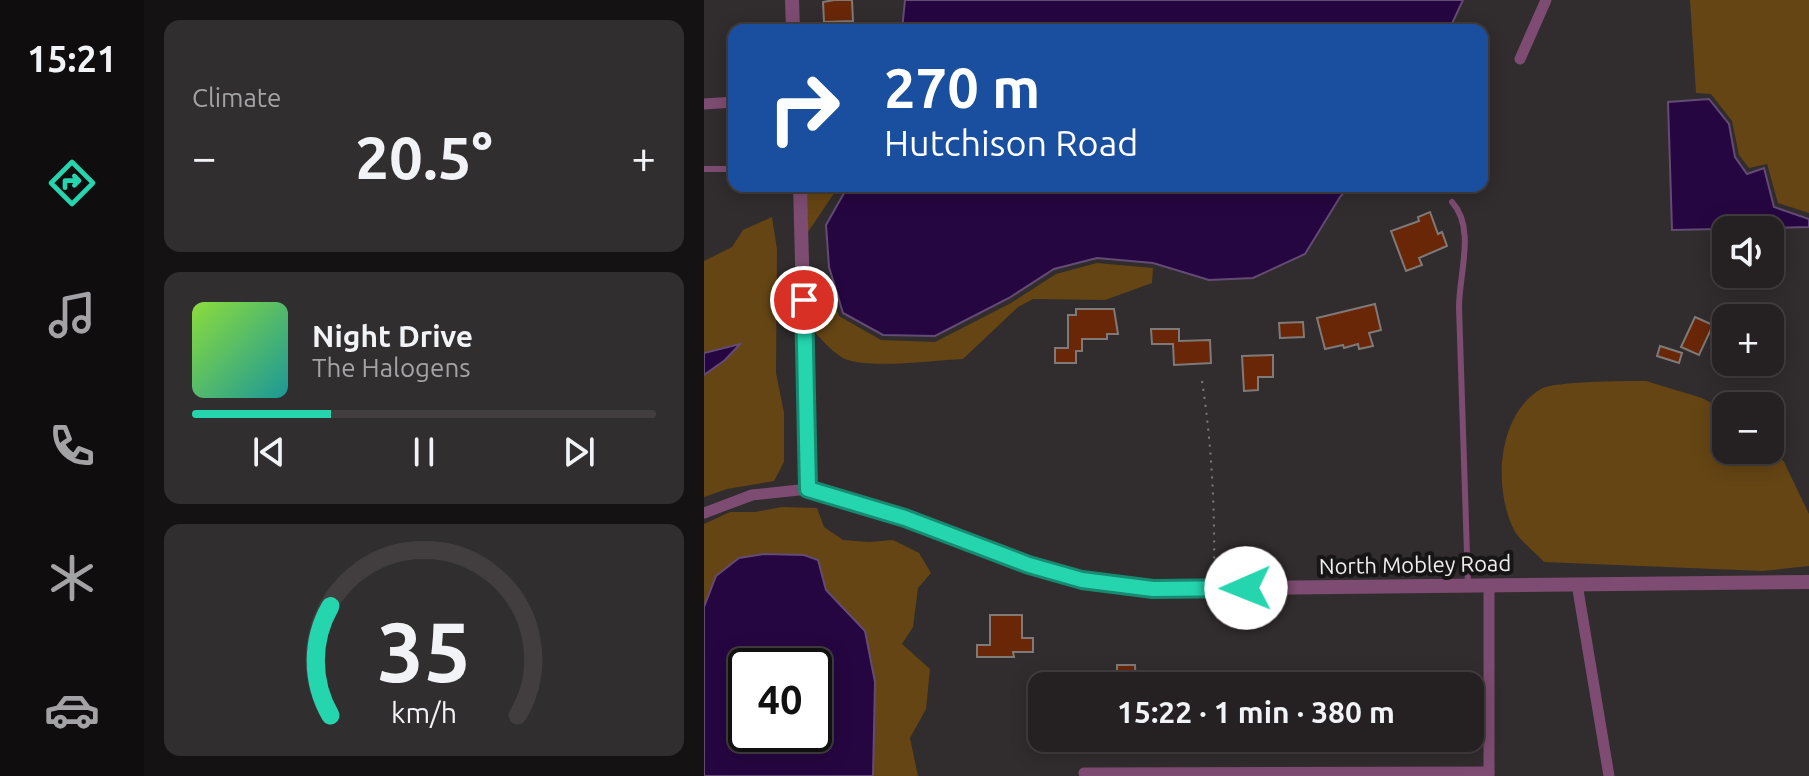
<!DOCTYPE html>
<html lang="en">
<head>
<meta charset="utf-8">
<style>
	:root { --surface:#252122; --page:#312e2f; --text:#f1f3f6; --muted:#a3a3a5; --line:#423e40; --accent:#24d5ae }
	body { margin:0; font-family:Ubuntu,sans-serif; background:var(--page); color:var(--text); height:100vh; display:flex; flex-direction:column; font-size:30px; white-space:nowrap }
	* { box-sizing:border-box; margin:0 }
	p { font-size:26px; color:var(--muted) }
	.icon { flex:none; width:44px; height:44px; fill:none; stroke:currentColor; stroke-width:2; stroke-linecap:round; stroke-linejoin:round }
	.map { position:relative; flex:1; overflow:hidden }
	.drawer { display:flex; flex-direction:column; gap:20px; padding:20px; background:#141213; width:560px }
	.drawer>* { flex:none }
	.top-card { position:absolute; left:24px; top:24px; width:760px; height:168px; border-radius:16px; box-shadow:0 4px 20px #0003,0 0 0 2px var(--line); background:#1a4fa0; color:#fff; overflow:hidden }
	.tools { position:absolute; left:1008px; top:216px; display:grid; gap:16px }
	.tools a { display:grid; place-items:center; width:72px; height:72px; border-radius:16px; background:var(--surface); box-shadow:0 4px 20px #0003,0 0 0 2px var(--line); font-size:40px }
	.speed { position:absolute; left:24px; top:648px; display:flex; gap:16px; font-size:40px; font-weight:700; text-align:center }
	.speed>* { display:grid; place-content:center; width:104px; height:104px; border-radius:50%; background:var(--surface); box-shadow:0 4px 20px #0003,0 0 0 2px var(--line); line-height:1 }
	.speed .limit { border:4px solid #111; border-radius:12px; background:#fff; color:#111 }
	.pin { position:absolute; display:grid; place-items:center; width:68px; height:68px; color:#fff; margin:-34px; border:4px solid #fff; border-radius:50%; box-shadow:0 2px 8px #0007 }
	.me { position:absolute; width:88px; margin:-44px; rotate:269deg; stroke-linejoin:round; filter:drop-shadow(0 0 6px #0008) }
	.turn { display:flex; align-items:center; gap:28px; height:168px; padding:0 24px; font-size:36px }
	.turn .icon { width:104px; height:104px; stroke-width:2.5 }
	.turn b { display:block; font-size:56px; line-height:68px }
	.big { font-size:60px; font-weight:600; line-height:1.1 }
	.drawer .card { flex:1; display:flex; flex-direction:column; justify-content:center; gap:12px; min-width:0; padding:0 28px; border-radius:16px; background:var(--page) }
	.drawer .dial { align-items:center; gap:0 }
	.dial svg { height:208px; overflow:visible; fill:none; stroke:var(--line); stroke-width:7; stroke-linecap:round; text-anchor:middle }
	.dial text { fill:var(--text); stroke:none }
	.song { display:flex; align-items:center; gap:24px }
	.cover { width:96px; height:96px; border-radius:12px; background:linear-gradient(135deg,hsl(90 70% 55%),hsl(180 70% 35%)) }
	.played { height:8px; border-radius:4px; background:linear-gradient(90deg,var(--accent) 30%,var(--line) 30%) }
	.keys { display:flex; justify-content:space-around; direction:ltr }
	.heat { display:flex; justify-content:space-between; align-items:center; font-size:44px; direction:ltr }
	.trip { position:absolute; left:324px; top:672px; width:456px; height:80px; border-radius:16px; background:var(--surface); box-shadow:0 4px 20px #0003,0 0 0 2px var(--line); font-weight:600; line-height:80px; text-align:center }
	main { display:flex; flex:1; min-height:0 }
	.tabs { display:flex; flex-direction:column; width:144px; justify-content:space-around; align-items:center; background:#0f0d0e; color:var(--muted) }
	.tabs .icon { width:56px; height:56px }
	.tabs .active { color:var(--accent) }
	.tabs b { font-size:36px; color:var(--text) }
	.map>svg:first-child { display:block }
	.green { fill:#654514; fill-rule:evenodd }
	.water { fill:#260641; stroke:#634b75; stroke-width:2; fill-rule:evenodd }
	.building { fill:#692708; stroke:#7f7a78; stroke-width:2 }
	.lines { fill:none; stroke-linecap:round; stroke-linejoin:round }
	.path { stroke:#807c7d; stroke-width:2; stroke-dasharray:2 6; stroke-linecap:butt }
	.service { stroke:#7e4c72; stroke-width:6 }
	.minor { stroke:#7e4c72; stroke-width:11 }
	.tertiary { stroke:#7e4c72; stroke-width:14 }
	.route-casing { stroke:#178a71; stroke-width:20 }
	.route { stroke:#24d5ae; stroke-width:14 }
	.labels { text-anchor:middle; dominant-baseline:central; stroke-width:8; stroke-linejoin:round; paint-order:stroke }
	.street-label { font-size:22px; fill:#f0eded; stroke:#171516 }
</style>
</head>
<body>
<main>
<nav class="tabs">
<b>15:21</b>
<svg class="icon active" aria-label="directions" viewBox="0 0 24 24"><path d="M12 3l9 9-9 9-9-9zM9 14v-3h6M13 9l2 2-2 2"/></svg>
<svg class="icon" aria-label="music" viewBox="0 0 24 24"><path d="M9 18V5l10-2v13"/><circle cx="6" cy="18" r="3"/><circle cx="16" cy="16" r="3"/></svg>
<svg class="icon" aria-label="phone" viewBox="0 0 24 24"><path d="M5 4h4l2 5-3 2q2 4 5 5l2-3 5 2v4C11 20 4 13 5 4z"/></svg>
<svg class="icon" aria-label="climate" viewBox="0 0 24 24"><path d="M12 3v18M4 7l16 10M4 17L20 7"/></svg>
<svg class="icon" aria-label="car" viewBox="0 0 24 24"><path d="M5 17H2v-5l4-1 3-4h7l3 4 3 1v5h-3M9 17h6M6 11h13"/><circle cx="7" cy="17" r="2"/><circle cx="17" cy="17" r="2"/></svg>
</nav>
<section class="drawer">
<div class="card"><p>Climate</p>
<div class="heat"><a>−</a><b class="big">20.5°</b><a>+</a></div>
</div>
<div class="card">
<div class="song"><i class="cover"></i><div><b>Night Drive</b><p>The Halogens</p></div></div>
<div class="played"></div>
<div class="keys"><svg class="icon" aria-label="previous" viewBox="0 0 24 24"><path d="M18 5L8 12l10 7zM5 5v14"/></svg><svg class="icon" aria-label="pause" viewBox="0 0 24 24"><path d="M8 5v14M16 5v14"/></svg><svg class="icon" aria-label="next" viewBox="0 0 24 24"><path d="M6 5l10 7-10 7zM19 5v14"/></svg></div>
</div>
<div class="card dial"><svg viewBox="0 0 100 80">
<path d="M14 69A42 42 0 1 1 86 69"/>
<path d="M14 69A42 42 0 0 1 14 27" stroke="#24d5ae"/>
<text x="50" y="56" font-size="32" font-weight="700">35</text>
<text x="50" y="72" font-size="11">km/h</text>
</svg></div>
</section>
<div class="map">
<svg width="1105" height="776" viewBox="0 0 1105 776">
	<rect width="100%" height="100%" fill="#312c2d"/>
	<g class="green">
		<polygon points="986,0 1105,0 1105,213 1074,203 1063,164 1045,168 1035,155 1028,121 1007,94 992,93"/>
		<polygon points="105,186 135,186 104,232 102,192"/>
		<polygon points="68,217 73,249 72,373 80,413 80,462 70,481 23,489 0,497 0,375 21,360 35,345 0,353 0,261 28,247 39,230"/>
		<path d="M 393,263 L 449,268 L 448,283 L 401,300 L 329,299 L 314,307 L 259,359 C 231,360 162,370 139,358 C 128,352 115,337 106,327 L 105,270 L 125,286 L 135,316 L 177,340 L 231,342 L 307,303 L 352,274 Z"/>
		<path d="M 942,381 L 998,398 L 1022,411 L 1022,450 L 1066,450 L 1066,445 L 1080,462 L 1105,514 L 1105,566 L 1059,571 L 840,562 C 831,552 816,541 810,530 C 789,488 793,415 837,389 C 851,381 922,381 942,381 Z"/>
		<path d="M 78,507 L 113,508 L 120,527 L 139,540 L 165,542 L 189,540 L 215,553 L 227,573 L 214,588 L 209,627 L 198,644 L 226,669 L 222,709 L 206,738 L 214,776 L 0,776 L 0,524 L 26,512 L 51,512 ZM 42,666 L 110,666 L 110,734 L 42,734 Z"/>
	</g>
	<g class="water">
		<polygon points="201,0 759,0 745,30 198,30"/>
		<polygon points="1005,99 1025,124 1031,157 1043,174 1060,168 1070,207 1105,219 1105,227 968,230 964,102"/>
		<polygon points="144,186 645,186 636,197 601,254 549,278 505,280 449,263 393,258 350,269 305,298 231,336 179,335 139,313 125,267 122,225"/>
		<polygon points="36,344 21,360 0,375 0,353"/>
		<path d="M 60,554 L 100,555 L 114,560 L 122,590 L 161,631 L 171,682 L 169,776 L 0,776 L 0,607 L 12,576 L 35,558 ZM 110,666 L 110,734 L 42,734 L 42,666 Z"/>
	</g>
	<g class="building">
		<polygon points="130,0 148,0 149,21 120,22 119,2"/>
		<polygon points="726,212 734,234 738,232 743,246 715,258 718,265 702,271 687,231 715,221 714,217"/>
		<polygon points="671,304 677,330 665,333 669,346 655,349 654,344 640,348 639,345 621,349 613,318"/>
		<polygon points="372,309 410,309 414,334 403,334 403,339 378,339 378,351 372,351 372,363 351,363 351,348 364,348 364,315 372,315"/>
		<polygon points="991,317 1009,325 995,355 977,347"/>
		<polygon points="599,322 600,337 576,338 575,323"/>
		<polygon points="447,329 475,329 475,341 506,340 507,363 470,365 469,344 448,344"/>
		<polygon points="956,346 978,353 975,363 953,356"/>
		<polygon points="569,355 569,377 554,377 554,390 540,391 538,356"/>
		<polygon points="286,615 318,615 318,638 329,638 329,652 309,652 310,657 273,657 273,645 286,645"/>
		<polygon points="413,665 431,665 432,686 392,686 391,676 413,676"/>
		<polygon points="468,671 478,671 479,686 468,686"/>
		<rect x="631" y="671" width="21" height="15"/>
	</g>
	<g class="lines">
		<path class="path" d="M 498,381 C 508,446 511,510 510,575"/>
		<g class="service">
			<polyline points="0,169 30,169"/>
			<path d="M 748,202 C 772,228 755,274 755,307 L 764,585"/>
		</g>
		<g class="minor">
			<polyline points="816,59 842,0"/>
			<polyline points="0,104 30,102"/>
			<polyline points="0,513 48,495 104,489"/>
			<polyline points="873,584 905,776"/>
			<polyline points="785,585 785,776"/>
			<polyline points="380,773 785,772"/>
		</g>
		<g class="tertiary">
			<polyline points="88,0 89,30"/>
			<polyline points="96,186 104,489 201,518 325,565 378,580 449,589 1105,582"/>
		</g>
	</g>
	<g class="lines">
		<defs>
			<polyline id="route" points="100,300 104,489 201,518 325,565 378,580 449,589 542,588"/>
		</defs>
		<use href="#route" class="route-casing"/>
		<use href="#route" class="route"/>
	</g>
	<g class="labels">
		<g class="street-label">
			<text transform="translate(711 564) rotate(-1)">North Mobley Road</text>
		</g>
	</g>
</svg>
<div class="tools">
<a><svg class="icon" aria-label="sound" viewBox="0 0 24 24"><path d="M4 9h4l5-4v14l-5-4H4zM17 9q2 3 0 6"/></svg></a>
<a>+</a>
<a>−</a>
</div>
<div class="speed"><div class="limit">40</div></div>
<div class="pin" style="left:100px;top:300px;background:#d93025"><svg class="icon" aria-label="arrive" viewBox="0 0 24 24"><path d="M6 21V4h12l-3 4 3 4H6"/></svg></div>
<svg class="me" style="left:542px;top:588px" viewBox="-20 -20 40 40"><circle r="19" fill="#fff"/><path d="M0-13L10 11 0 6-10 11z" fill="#24d5ae"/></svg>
<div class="trip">15:22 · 1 min · 380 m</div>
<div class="top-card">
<div class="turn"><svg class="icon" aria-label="right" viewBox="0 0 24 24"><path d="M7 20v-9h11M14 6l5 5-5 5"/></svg><div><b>270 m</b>Hutchison Road</div></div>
</div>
</div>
</main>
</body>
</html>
